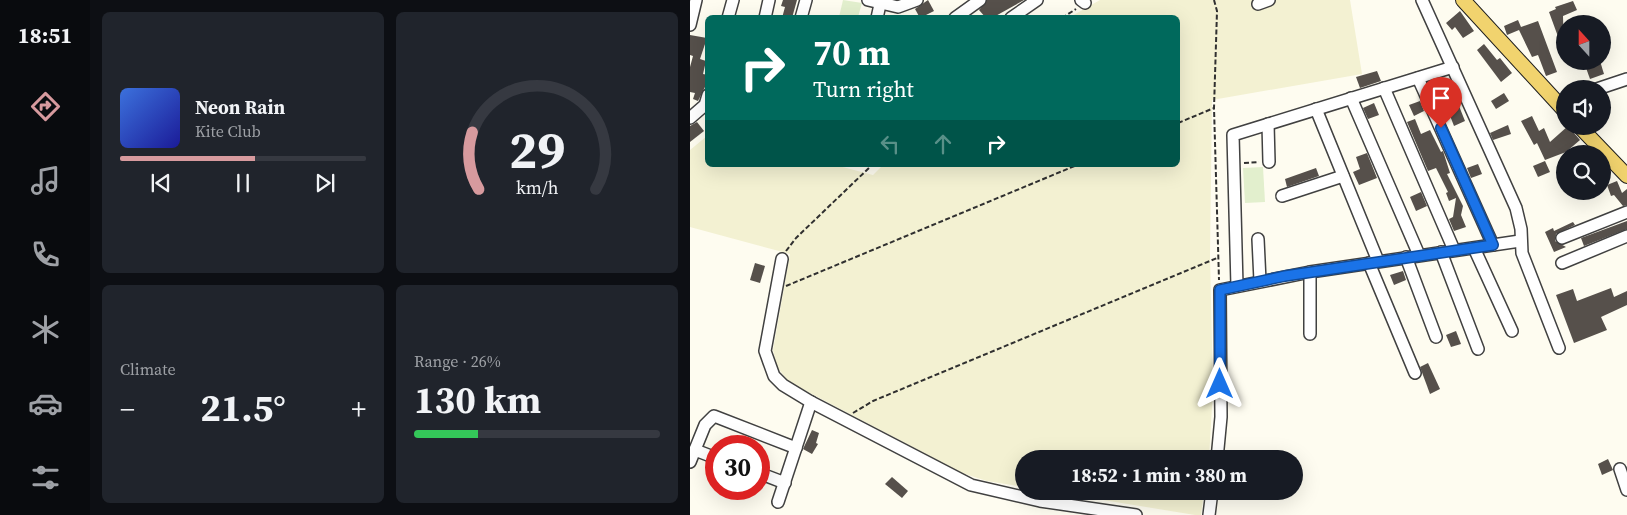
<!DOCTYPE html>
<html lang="en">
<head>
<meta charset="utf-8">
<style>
	:root { --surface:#171b24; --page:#20242c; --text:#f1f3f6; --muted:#9ea1a6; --line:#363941; --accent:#d79a9e }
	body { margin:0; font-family:"Source Serif 4",serif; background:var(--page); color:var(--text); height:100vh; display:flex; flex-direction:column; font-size:19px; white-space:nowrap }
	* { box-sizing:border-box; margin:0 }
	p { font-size:16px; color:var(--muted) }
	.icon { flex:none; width:28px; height:28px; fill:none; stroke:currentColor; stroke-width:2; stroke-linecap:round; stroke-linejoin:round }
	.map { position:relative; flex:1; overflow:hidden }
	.side { display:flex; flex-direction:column; gap:12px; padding:12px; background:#0d0f14; width:600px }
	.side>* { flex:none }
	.guide { position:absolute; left:15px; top:15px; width:475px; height:152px; border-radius:8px; box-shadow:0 5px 20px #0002; background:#00695c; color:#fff; overflow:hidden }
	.needle { width:32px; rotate:339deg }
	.tools { position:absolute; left:866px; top:15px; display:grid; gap:10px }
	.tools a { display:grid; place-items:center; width:55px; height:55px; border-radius:50%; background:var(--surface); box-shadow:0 5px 20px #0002; font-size:25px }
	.speed { position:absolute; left:15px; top:435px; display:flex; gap:10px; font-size:25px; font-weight:700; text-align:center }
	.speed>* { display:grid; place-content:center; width:65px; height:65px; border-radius:50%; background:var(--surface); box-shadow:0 5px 20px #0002; line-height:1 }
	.speed .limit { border:8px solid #d22; background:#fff; color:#111 }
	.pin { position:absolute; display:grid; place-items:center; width:42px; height:42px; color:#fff; margin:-51px -21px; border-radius:50% 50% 50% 0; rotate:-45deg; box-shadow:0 0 5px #0007 }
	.pin .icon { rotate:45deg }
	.me { position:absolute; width:55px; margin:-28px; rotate:0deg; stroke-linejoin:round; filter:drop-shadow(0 0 4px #0008) }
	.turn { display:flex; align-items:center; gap:18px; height:105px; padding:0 25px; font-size:22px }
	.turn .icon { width:65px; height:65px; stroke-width:2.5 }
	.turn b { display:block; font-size:35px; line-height:42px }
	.lanes { display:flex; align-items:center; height:48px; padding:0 25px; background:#0003; justify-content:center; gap:25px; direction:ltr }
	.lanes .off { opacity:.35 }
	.big { font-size:38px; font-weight:700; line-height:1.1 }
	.side .card { flex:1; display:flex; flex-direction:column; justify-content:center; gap:8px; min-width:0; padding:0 18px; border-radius:8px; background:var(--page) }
	.side .dial { align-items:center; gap:0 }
	.dial svg { height:130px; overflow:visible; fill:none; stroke:var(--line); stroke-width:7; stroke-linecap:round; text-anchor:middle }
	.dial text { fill:var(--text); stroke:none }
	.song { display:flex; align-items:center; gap:15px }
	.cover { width:60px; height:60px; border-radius:8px; background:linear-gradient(135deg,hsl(220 70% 55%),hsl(240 70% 35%)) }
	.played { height:5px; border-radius:2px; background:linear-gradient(90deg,var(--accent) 55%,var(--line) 55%) }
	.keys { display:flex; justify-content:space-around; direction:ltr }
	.heat { display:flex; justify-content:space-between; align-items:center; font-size:28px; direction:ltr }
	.charge { height:8px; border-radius:4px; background:linear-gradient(90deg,#34c759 26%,var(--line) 0) }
	.side .tiles { flex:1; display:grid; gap:12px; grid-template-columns:repeat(2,1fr) }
	.trip { position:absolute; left:325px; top:450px; width:288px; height:50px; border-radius:25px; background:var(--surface); box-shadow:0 5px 20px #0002; font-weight:700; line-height:50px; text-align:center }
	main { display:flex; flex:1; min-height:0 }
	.menu { display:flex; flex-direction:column; width:90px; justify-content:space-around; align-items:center; background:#090b0e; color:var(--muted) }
	.menu .icon { width:35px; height:35px }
	.menu .selected { color:var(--accent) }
	.menu b { font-size:22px; color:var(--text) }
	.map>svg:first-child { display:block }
	.farmland { fill:#f3f1d2 }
	.pitch { fill:#e2efcd }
	.building { fill:#56504b }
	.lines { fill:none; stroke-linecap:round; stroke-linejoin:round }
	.minor-casing { stroke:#414141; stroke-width:14 }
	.major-casing { stroke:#1f1f1f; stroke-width:16 }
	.path { stroke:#303030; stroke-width:2; stroke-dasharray:5 2.5; stroke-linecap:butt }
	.minor { stroke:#fff; stroke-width:11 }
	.major { stroke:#f1d36e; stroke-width:14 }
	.route-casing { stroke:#114b97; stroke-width:12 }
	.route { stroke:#1a73e8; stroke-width:9 }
</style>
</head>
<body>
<main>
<nav class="menu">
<b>18:51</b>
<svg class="icon selected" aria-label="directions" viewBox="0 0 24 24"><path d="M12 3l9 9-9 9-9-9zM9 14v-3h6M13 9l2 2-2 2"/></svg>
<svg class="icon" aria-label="music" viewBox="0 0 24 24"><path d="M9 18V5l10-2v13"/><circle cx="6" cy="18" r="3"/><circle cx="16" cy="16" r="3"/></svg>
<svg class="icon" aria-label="phone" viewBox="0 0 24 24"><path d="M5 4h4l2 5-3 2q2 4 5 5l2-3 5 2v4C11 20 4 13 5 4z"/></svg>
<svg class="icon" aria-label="climate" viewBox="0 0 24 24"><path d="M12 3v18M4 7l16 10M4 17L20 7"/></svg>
<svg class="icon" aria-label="car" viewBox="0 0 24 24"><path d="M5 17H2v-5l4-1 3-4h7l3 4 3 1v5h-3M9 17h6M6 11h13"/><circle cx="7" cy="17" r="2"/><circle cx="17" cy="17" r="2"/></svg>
<svg class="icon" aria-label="filters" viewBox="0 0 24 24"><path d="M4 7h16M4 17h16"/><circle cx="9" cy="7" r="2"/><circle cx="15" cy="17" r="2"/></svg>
</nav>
<section class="side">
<div class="tiles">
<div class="card">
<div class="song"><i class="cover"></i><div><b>Neon Rain</b><p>Kite Club</p></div></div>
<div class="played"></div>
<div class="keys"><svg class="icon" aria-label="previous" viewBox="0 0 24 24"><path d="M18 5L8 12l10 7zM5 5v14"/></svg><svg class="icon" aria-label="pause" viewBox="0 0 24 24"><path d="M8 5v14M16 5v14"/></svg><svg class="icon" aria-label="next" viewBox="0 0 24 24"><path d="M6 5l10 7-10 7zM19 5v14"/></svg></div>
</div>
<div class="card dial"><svg viewBox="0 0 100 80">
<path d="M14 69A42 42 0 1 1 86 69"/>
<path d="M14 69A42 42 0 0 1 10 34" stroke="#d79a9e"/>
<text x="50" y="56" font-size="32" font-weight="700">29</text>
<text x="50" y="72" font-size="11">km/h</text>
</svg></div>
<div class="card"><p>Climate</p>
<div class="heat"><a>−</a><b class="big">21.5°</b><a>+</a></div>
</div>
<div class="card"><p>Range · 26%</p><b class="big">130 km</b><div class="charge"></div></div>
</div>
</section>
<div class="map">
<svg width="937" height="515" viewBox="0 0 937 515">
	<rect width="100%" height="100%" fill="#fefcf0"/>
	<g class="farmland">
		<polygon points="410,0 660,0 672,74 522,100 520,256 523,389 519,459 334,459 334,487 297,481 272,473 99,382 87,367 83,350 100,254 0,227 0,150 17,136 18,165 145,165 183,175 193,165 488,165 488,18 380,17"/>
		<polygon points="358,491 514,491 511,515 505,515"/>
	</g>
	<g class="pitch">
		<polygon points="153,0 172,3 168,17 149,17"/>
		<polygon points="573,167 575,202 555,203 553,168"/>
	</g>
	<g class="building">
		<polygon points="93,0 107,0 102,18 92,18 95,7 91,6"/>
		<polygon points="238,0 244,11 230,18 225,9"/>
		<polygon points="297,0 334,0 302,18 296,18 289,10"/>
		<polygon points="883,1 887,10 873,16 874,53 859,12 866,9 865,7"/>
		<polygon points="770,11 784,31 773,38 765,27 762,30 756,23"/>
		<polygon points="828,20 831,27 848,21 867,72 856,76 848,55 842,57 829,30 817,35 814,26"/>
		<polygon points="0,35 17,38 10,59 16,61 13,74 18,75 18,81 8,101 3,99 5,93 0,92 0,67 3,56 0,55"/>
		<polygon points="794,44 807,60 810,58 822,73 811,82 787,50"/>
		<polygon points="905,61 910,61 914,74 900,79 895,65"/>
		<polygon points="687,71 691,81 670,88 666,77"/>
		<polygon points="763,91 775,121 764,126 757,108 753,109 748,97"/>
		<polygon points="814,93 819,101 806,109 801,101"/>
		<polygon points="730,101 734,111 724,116 719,105"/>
		<polygon points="684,103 689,115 678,119 673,108"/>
		<polygon points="842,116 849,131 854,128 860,142 878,126 890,140 876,152 855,160 847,143 844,145 831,121"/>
		<polygon points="725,119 731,134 740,130 751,152 753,151 760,173 757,174 773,206 771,215 776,227 764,231 759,219 763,217 766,198 759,201 756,193 758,192 746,168 738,171 717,122"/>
		<polygon points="7,122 14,131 0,142 0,126"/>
		<polygon points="818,125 821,134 803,140 800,133"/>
		<polygon points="677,153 687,178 669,185 663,172 670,169 666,157"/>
		<polygon points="855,161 860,172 848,177 843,166"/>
		<polygon points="788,164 792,174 781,178 777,168"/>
		<polygon points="626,168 629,176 597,187 595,179"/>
		<polygon points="927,181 932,193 937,189 937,205 933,206 924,195 921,196 917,185"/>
		<polygon points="731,192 737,206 726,211 720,197"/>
		<polygon points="937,221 937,229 894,246 891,238"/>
		<polygon points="883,222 885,225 866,234 865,241 876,247 864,252 855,232 863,228 864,231"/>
		<polygon points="65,263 75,266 70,283 60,280"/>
		<polygon points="713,271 716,280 704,285 700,275"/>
		<polygon points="921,288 924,297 937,291 937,305 911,317 917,330 884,343 866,295 883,289 887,301"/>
		<polygon points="766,331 771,344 761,347 756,335"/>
		<polygon points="738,363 750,389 740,394 730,367"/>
		<polygon points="122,430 129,433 126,443 128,444 122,454 113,449"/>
		<polygon points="918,459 923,470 912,475 908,464"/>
		<polygon points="202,477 218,491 212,498 195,484"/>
	</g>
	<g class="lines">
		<defs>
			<g id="minor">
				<polyline points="178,0 208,7 227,0"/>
				<polyline points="391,0 395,3"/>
				<polyline points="732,0 826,208 831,229 832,253 869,348"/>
				<polyline points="568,4 579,0"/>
				<polyline points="38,18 43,0"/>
				<polyline points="75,18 79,0"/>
				<polyline points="111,18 116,0"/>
				<polyline points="187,18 191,0"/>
				<polyline points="265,18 290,0"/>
				<polyline points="321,18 347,0"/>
				<polyline points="0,25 6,0"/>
				<polyline points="728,78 803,245"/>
				<polyline points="694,88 764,250"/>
				<polyline points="907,89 937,79"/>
				<polyline points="661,98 729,255"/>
				<polyline points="626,109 688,261"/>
				<polyline points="0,118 15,105 18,95"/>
				<polyline points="578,124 579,162"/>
				<polyline points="592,196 653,176"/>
				<polyline points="872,238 937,212"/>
				<polyline points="568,239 570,281"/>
				<polyline points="784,248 822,331"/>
				<polyline points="751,252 788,349"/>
				<polyline points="716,257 746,337"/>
				<polyline points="92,259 75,351 84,376 93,385 121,402 281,485 350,501 446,515"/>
				<polyline points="679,263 725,373"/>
				<polyline points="872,263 937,236"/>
				<polyline points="547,286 543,135 763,67"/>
				<polyline points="620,334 620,272"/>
				<polyline points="5,450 26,458"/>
				<polyline points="527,459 531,417 530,290 620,272 830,241"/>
				<polyline points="0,462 15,425 24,416 106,448"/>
				<polyline points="930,469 937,490"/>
				<polyline points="69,473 95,483"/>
				<polyline points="88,502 121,402"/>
				<polyline points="519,515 522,491"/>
			</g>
			<g id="major">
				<polyline points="773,0 875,111"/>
				<polyline points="889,126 937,176"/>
			</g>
		</defs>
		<use href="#minor" class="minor-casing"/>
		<use href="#major" class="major-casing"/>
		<g class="path">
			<polyline points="524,0 527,11 524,108 529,280"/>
			<polyline points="372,18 386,9"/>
			<polyline points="488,123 524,108"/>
			<polyline points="554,163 569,162"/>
			<polyline points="96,251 106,238 182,165"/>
			<polyline points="96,286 387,165"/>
			<polyline points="163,413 183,401 527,258"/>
		</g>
		<use href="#minor" class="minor"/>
		<use href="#major" class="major"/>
	</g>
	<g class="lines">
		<defs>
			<polyline id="route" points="530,384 530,290 595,276 803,245 751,128"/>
		</defs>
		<use href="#route" class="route-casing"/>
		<use href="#route" class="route"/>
	</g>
</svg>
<div class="tools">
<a><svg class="needle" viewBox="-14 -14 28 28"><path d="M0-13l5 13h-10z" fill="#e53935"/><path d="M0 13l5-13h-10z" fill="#9ea1a6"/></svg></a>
<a><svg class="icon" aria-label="sound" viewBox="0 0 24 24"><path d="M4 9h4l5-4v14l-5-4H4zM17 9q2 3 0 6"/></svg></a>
<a><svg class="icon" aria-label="search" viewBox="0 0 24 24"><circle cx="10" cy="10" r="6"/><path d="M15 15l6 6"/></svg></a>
</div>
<div class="speed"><div class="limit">30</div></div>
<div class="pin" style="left:751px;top:128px;background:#d93025"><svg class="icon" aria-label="arrive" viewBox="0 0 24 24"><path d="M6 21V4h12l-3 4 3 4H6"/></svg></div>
<svg class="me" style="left:530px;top:384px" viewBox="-20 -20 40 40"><path d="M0-17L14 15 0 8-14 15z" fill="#1a73e8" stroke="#fff" stroke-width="4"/></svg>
<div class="trip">18:52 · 1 min · 380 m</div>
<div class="guide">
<div class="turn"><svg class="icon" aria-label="right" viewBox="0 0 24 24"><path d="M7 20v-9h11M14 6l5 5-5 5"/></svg><div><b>70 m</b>Turn right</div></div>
<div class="lanes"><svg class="icon off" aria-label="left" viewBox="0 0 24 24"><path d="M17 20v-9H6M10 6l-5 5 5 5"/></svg><svg class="icon off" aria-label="ahead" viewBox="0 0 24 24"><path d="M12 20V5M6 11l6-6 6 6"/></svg><svg class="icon" aria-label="right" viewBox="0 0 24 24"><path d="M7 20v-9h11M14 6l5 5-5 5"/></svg></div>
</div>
</div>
</main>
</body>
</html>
